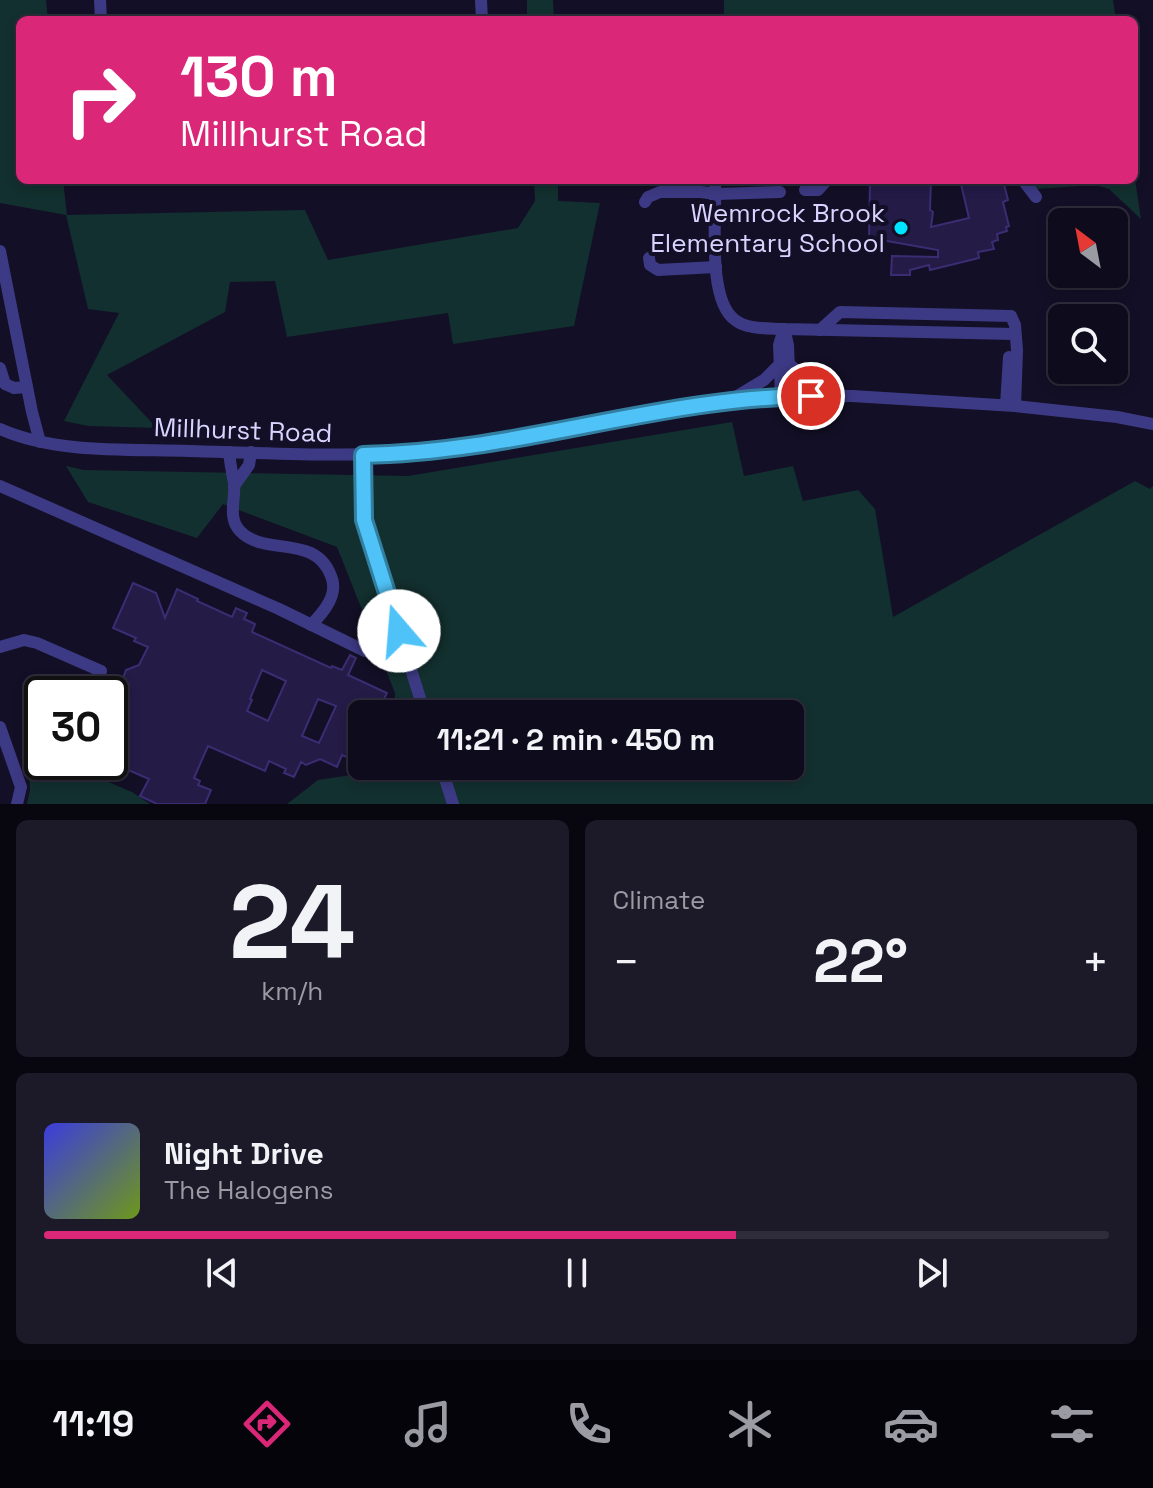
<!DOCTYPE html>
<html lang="en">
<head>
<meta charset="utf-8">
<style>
	:root { --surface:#0e0b1c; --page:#1c1929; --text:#f1f3f6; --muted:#9b9ba3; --line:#2e2b3b; --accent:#db2777 }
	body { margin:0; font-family:"Space Grotesk",sans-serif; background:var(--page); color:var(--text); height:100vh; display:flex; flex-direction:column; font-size:30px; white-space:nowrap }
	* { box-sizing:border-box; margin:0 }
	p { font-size:26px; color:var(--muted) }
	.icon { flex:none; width:44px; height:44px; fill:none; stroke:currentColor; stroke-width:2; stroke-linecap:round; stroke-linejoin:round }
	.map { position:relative; height:804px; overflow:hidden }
	.side { display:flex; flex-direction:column; gap:16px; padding:16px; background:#08060f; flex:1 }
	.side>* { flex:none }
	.banner { position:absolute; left:16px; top:16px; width:1122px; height:168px; border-radius:12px; box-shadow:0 4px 12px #0003,0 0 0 2px var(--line); background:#db2777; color:#fff; overflow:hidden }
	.needle { width:52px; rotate:328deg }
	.tools { position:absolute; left:1048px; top:208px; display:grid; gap:16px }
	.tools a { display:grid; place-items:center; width:80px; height:80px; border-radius:12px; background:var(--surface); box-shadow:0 4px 12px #0003,0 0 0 2px var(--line); font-size:40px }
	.speed { position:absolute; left:24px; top:676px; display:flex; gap:16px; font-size:40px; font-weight:700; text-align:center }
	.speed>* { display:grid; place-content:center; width:104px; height:104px; border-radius:50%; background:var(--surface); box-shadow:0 4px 12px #0003,0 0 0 2px var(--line); line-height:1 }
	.speed .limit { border:4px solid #111; border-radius:12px; background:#fff; color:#111 }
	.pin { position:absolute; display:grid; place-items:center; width:68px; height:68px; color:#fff; margin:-34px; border:4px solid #fff; border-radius:50%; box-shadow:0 2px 8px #0007 }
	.me { position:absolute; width:88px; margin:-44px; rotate:342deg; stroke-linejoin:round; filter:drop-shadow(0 0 6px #0008) }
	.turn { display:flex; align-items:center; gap:28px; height:168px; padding:0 32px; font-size:36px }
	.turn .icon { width:104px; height:104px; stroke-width:2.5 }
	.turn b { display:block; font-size:56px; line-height:68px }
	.big { font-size:60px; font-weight:700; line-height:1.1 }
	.side .widget { flex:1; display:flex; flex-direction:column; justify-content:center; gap:12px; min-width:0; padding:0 28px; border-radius:12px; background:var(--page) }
	.side .dial { align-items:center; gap:0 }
	.dial b { font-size:104px; line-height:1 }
	.song { display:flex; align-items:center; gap:24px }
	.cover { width:96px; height:96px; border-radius:12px; background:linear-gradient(135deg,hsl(240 70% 55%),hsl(80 70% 35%)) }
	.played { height:8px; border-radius:4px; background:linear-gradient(90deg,var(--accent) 65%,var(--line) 65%) }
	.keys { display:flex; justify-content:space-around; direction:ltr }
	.heat { display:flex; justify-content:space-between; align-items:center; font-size:44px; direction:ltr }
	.side .tiles { flex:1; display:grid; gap:16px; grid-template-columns:1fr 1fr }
	.widget:last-child { grid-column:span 2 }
	.trip { position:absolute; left:348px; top:700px; width:456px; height:80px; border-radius:12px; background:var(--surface); box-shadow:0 4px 12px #0003,0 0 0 2px var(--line); font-weight:700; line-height:80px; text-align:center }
	.dock { display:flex; height:128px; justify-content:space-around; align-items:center; background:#06040b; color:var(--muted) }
	.dock .icon { width:56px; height:56px }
	.dock .selected { color:var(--accent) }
	.dock b { font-size:36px; color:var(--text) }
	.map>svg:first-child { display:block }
	.green { fill:#12302f }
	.building { fill:#241b47; stroke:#3b2d73; stroke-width:2; fill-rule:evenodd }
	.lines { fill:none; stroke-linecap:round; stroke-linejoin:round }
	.minor { stroke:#3d3a85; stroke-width:12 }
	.route-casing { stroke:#337fa1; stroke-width:20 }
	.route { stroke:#4fc3f7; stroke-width:14 }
	.poi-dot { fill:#00e5ff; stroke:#130f26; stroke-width:3 }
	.labels { text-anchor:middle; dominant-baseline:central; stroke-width:8; stroke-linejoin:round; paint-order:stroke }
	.poi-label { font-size:26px; fill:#d9d4ff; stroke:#130f26; text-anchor:end }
	.street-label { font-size:26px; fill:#d9d4ff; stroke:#130f26 }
</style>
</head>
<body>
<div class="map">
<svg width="1153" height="804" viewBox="0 0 1153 804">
	<rect width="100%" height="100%" fill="#130f26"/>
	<g class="green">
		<polygon points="0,0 46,0 48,20 20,20 20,180 63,180 67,215 305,210 328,260 518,228 535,201 534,180 558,180 558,201 600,203 574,326 453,344 448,313 287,337 275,281 230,282 225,312 107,375 157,428 88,426 64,421 119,313 88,309 66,215 0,203"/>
		<polygon points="527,0 553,0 554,20 527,20"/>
		<polygon points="724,0 1113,0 1116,20 724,20"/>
		<polygon points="1134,173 1141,219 1109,189 1095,185 1037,189 1029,180 1134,180"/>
		<polygon points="732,422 744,476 793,466 803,501 858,490 875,509 893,617 1135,481 1150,489 1153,486 1153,804 287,804 318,780 378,771 382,766 790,766 790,714 395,714 395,693 337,547 223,504 197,538 88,502 66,466 84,470 408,476"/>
		<polygon points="42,754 42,762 61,762 132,792 150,804 27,804 30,790 29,764"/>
	</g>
	<g class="building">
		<polygon points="870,180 931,180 930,210 933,212 931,227 969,218 960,180 1003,180 1008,200 1003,202 1009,226 1006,227 1007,231 997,234 998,240 992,242 994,249 978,252 979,258 930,270 929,265 910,270 910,275 891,275 892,256 938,257 938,250 887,241 869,240"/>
		<path d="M 133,583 L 156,593 L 165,618 L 177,589 L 198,599 L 197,601 L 232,617 L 236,608 L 247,613 L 244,619 L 255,624 L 252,632 L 331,668 L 332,666 L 342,670 L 350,655 L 356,658 L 348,675 L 387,693 L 380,707 L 396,714 L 362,714 L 362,763 L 342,755 L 337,767 L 320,759 L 306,765 L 301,762 L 294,777 L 284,773 L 286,769 L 269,761 L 265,771 L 208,746 L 194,778 L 200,781 L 198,785 L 211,790 L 205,804 L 157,804 L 140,796 L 149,779 L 112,763 L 122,741 L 118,740 L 121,734 L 110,729 L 129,684 L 122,681 L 126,670 L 139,665 L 148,647 L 134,641 L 136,638 L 113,628 ZM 262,670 L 286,681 L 268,721 L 247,711 L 252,700 L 250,699 ZM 318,699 L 336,706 L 319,743 L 302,736 Z"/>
	</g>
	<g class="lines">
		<g class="minor">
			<polyline points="100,0 101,20"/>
			<polyline points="481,0 482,20"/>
			<path d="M 715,180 C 717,214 706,299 735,320 C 748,330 768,328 784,329 L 1014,334"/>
			<polyline points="1023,180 1036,197"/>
			<polyline points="805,190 818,190 827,180"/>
			<polyline points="645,202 648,197 660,192 701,192 716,194 780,192"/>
			<polyline points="0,251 32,412 40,442"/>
			<polyline points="649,258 650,265 658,270 716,267"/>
			<polyline points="820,330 840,312 1011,316 1015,325 1017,350 1015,406"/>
			<polyline points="785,332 788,345 790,396"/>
			<polyline points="788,363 805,378 830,396"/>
			<polyline points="0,368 5,384 14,388 27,387"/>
			<polyline points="781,396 779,345 784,329"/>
			<polyline points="734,398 764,380 780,364"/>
			<polyline points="1006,405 1009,357"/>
			<path d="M 0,429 C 56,454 129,449 189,451 C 270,453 353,458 435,451 L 674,408 L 730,400 L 781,396 L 852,396 L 1015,406 L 1117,417 L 1153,424"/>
			<path d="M 229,452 C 230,462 232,473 234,483 C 236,499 227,517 240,531 C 264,557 315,533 331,576 C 339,594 324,612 311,625"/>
			<polyline points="363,455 364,520 425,714"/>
			<polyline points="0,486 279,609 365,651"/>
			<polyline points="234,486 249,465 251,452"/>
			<polyline points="0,647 24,640 37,643 101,671 90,694"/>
			<polyline points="0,727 21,787 17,804"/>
			<polyline points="38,745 42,747"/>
			<polyline points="441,766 453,804"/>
		</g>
	</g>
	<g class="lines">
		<defs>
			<path id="route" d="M 399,631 L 364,520 L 363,455 C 515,453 660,397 811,396"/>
		</defs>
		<use href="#route" class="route-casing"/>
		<use href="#route" class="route"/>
	</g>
	<circle class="poi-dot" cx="901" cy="228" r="8"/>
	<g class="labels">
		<g class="poi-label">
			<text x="885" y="213">Wemrock Brook<tspan x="885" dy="30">Elementary School</tspan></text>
		</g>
		<g class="street-label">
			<text transform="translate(243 430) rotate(2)">Millhurst Road</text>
		</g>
	</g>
</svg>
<div class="tools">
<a><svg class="needle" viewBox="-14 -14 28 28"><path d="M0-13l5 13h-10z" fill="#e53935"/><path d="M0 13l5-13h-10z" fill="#9b9ba3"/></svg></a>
<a><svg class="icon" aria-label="search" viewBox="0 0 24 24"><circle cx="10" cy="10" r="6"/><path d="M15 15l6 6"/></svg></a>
</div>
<div class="speed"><div class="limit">30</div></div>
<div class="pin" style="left:811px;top:396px;background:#d93025"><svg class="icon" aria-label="arrive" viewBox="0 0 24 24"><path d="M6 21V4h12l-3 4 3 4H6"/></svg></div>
<svg class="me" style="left:399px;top:631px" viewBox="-20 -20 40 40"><circle r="19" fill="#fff"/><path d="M0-13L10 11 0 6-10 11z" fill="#4fc3f7"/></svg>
<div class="trip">11:21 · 2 min · 450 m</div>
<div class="banner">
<div class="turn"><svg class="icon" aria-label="right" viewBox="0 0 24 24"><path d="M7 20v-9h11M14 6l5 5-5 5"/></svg><div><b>130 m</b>Millhurst Road</div></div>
</div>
</div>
<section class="side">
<div class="tiles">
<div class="widget dial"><b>24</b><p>km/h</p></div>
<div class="widget"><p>Climate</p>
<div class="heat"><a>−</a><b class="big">22°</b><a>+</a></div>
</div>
<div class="widget">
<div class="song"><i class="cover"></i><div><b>Night Drive</b><p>The Halogens</p></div></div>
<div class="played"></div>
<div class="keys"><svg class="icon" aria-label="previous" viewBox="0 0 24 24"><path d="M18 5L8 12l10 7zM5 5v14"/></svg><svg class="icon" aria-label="pause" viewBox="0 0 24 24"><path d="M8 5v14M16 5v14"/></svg><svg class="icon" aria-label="next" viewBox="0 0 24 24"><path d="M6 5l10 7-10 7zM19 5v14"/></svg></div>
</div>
</div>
</section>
<nav class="dock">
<b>11:19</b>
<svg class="icon selected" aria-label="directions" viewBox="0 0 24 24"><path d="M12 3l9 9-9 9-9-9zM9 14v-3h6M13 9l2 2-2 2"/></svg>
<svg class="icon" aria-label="music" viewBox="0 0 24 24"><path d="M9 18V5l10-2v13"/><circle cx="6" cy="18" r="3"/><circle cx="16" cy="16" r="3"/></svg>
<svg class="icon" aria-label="phone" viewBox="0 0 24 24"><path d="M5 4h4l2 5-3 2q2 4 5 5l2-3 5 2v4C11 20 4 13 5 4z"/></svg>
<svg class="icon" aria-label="climate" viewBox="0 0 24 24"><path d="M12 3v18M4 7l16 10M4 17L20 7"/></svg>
<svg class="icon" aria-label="car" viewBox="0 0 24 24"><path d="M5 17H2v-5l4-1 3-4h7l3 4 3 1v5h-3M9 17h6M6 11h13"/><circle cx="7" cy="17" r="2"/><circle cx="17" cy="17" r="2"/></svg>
<svg class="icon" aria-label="filters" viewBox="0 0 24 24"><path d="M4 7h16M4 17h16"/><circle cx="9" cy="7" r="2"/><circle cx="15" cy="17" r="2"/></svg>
</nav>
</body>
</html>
